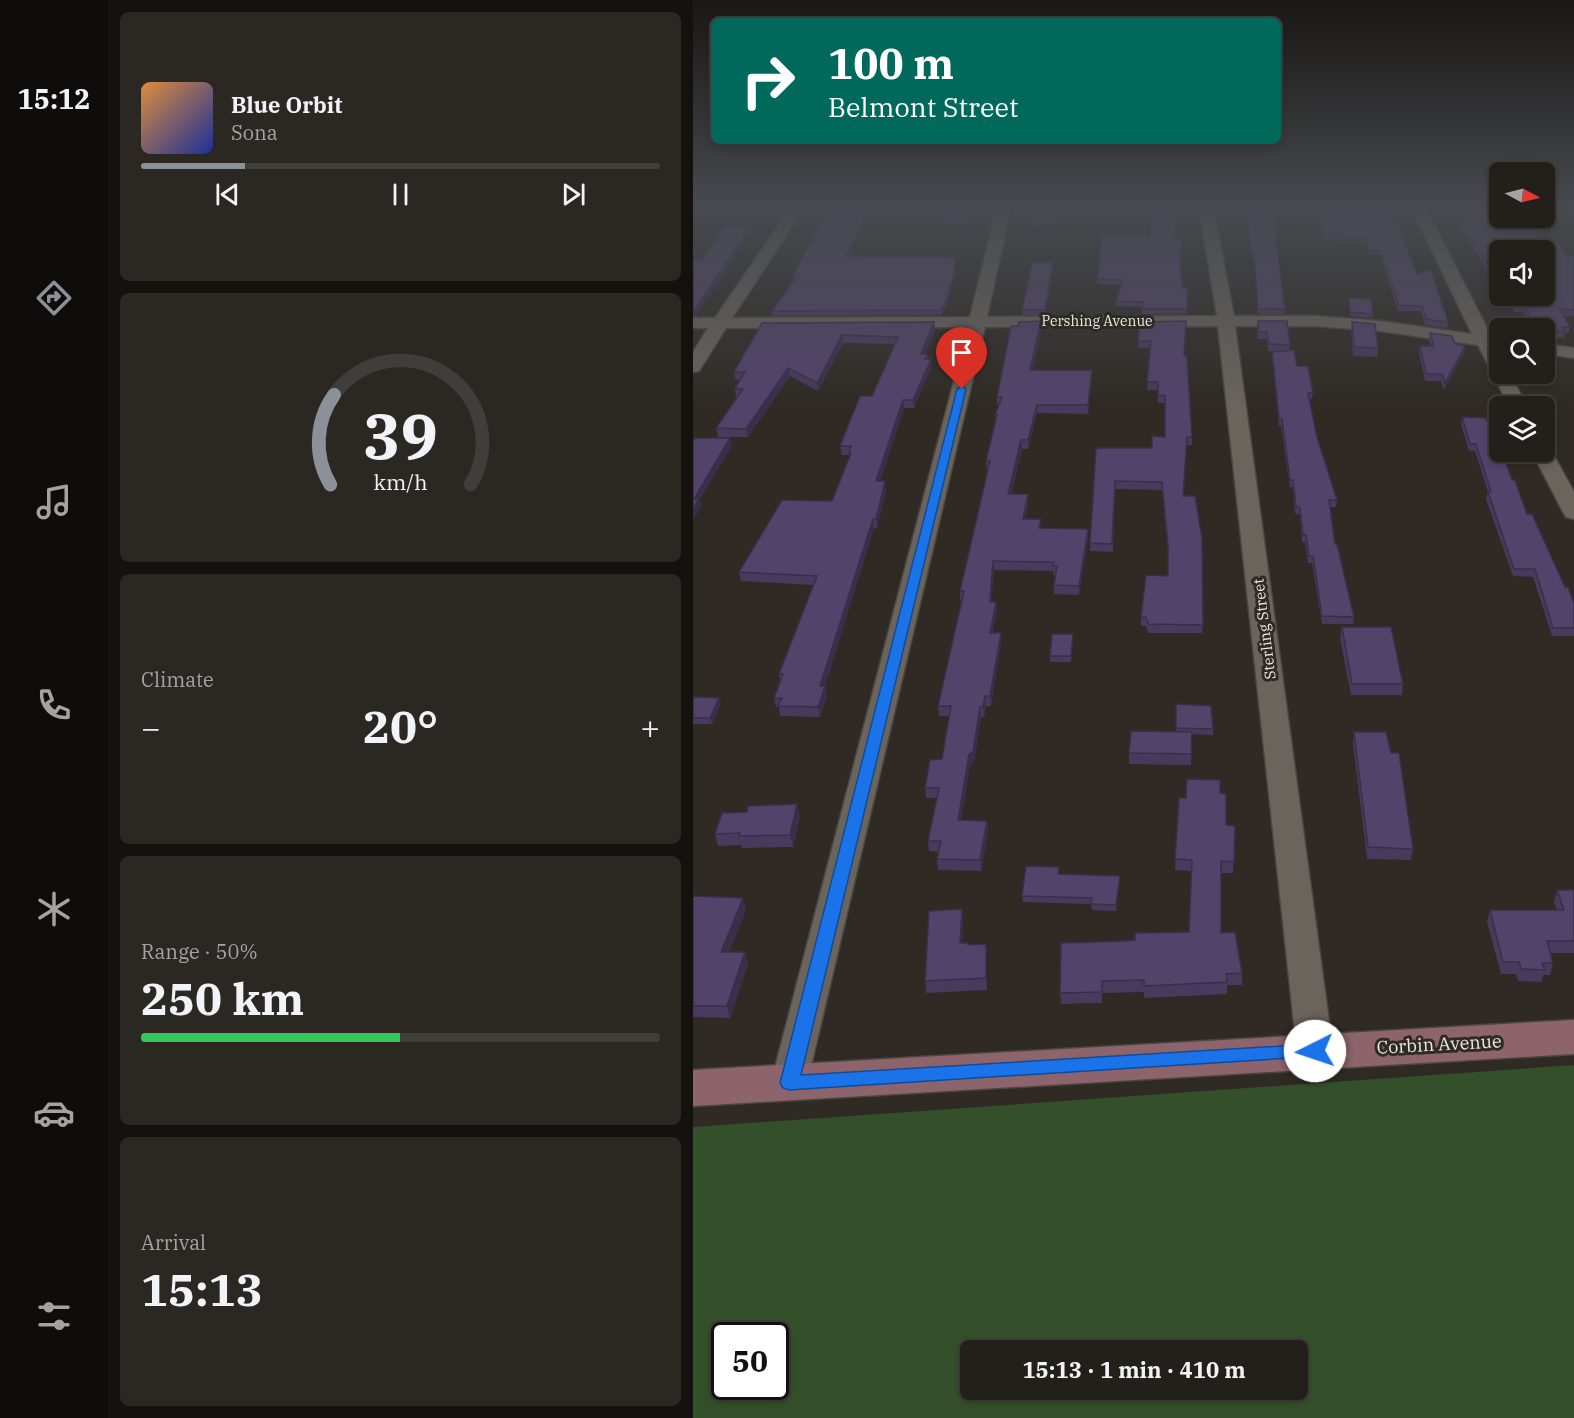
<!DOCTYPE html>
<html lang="en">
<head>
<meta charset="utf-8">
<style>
	:root { --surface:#23201b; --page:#2b2824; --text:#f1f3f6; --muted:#a3a3a3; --line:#403e3a; --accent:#8c9099 }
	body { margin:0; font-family:"IBM Plex Serif",serif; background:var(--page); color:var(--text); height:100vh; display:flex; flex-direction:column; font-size:22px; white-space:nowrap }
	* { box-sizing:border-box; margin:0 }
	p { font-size:20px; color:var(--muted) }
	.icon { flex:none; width:33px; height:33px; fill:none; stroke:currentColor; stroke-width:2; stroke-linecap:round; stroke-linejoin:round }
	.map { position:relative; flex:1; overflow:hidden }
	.side { display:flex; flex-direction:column; gap:12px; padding:12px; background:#13120f; width:585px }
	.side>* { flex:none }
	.hud { position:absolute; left:18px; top:18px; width:570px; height:126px; border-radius:9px; box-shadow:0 3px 9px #0003,0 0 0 2px var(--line); background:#00695c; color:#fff; overflow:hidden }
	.needle { width:39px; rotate:97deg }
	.fabs { position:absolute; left:796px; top:162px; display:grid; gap:12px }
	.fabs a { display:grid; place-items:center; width:66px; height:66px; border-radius:9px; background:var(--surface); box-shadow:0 3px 9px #0003,0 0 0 2px var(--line); font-size:30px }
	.speed { position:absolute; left:18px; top:1322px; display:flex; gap:12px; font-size:30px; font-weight:700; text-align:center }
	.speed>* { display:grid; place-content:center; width:78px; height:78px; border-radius:50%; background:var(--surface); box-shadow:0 3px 9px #0003,0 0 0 2px var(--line); line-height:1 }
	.speed .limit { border:3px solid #111; border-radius:9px; background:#fff; color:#111 }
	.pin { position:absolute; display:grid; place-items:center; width:51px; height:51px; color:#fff; margin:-62px -26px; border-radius:50% 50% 50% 0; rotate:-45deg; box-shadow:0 0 6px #0007 }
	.pin .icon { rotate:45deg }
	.me { position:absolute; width:66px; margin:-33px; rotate:266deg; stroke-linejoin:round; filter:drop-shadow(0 0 4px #0008) }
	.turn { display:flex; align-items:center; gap:21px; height:126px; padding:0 18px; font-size:27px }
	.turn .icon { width:78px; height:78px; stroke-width:2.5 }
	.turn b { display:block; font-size:42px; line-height:51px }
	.big { font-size:45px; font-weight:800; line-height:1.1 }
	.side .card { flex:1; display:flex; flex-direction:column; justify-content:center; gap:9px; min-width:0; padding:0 21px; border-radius:9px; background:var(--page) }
	.side .dial { align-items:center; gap:0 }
	.dial svg { height:156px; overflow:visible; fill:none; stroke:var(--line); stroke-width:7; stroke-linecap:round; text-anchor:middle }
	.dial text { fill:var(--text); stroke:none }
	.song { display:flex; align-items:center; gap:18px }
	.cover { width:72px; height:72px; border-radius:9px; background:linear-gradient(135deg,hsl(30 70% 55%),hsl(230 70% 35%)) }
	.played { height:6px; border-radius:3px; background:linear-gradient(90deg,var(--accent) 20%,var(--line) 20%) }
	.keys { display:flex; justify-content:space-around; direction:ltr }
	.heat { display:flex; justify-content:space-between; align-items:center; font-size:33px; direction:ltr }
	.charge { height:9px; border-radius:4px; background:linear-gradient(90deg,#34c759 50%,var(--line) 0) }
	.trip { position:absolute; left:267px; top:1340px; width:348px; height:60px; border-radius:9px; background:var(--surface); box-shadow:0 3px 9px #0003,0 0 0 2px var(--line); font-weight:800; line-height:60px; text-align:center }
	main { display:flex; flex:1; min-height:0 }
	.tabs { display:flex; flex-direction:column; width:108px; justify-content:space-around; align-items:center; background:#0e0d0b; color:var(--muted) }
	.tabs .icon { width:42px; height:42px }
	.tabs .active { color:var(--accent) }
	.tabs b { font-size:27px; color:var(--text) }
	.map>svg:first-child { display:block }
	.green { fill:#33502b; fill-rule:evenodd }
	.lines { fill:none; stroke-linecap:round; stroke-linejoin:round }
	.street-casing { stroke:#4a4640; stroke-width:3 }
	.secondary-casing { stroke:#4a4640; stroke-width:3 }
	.street { fill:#6a645d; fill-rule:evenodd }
	.secondary { fill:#8d646c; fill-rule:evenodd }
	.wall { fill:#473a5c }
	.shaded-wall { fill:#392f4b }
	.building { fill:#52436b; stroke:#392f4b; stroke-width:1.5 }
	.route { fill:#1a73e8; stroke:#114b97; stroke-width:1.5 }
	.labels { text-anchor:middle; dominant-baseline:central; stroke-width:6; stroke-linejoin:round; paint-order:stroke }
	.far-street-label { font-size:14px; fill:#ebe8e3; stroke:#2f2a24 }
	.street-label { font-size:15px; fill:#ebe8e3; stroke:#2f2a24 }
	.near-street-label { font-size:18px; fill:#ebe8e3; stroke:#2f2a24 }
</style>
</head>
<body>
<main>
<nav class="tabs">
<b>15:12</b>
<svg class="icon active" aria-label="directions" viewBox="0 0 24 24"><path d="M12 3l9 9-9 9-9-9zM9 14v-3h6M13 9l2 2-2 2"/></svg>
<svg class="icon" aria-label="music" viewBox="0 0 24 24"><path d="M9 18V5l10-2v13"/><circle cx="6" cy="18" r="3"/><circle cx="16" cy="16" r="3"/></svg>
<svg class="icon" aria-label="phone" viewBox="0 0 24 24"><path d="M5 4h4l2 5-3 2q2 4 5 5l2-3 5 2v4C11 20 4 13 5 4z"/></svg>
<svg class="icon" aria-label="climate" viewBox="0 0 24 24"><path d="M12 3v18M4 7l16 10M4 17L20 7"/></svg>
<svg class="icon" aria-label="car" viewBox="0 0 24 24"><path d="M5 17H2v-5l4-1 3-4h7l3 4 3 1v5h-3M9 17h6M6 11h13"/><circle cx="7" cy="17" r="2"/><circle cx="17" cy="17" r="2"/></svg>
<svg class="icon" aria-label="filters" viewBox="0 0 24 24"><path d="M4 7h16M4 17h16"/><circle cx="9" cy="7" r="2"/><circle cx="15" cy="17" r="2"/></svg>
</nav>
<section class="side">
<div class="card">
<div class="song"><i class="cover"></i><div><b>Blue Orbit</b><p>Sona</p></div></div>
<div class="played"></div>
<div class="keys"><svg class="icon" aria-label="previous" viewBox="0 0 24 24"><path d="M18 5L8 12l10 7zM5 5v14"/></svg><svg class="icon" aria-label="pause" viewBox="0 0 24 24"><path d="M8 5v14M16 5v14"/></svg><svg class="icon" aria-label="next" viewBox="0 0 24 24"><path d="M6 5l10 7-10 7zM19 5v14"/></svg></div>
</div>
<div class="card dial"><svg viewBox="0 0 100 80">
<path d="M14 69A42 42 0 1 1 86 69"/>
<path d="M14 69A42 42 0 0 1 16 23" stroke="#8c9099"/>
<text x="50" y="56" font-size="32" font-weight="700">39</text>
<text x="50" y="72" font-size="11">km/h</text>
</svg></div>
<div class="card"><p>Climate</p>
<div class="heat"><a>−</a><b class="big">20°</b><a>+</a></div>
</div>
<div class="card"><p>Range · 50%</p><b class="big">250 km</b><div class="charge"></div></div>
<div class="card"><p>Arrival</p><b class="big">15:13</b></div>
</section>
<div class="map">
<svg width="881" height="1418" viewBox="0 0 881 1418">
	<rect width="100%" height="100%" fill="#2f2a24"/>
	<path class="green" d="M 881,1065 L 881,1418 L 0,1418 L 0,1127 ZM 32,1335 L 82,1335 L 82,1386 L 32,1386 ZM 278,1350 L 604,1350 L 604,1389 L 278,1389 Z"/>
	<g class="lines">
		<defs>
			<g id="street">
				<polygon points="98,207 112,207 39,318 277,317 304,207 318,207 294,317 524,316 506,207 520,207 541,316 622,316 687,321 779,334 718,207 732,207 798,336 807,338 807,348 804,348 807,354 807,374 817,374 834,406 816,406 785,345 687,331 622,326 542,326 640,1051 635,1061 622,1065 609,1061 604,1051 525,326 292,327 114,1083 109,1094 96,1098 83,1094 78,1083 275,327 33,328 6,371 0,372 0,352 15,328 0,328 0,318 22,318"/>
				<polygon points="852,344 881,348 881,358 852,354"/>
				<polygon points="852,447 859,452 881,492 881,519 873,517 870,512 839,452 852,452"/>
			</g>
			<polygon id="secondary" points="881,1020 881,1054 0,1106 0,1070"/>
		</defs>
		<use href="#street" class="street-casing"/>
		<use href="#secondary" class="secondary-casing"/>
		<use href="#street" class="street"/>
		<use href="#secondary" class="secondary"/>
	</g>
	<g class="wall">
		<polygon points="138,207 281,207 274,225 174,219 156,256 263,261 260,283 253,308 248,315 79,316 79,311 100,282 99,277"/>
		<polygon points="341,207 370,207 361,225 342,225 338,228 337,221"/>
		<polygon points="551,207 582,207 584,235 584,239 582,239 592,309 592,314 565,314 561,258 558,257"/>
		<polygon points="623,207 698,207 724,274 755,322 754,328 732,325 728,311 705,311 687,255 676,255 673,243 630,240"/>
		<polygon points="755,207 807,207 845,241 874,255 881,255 881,316 870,316 877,327 875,333 871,333 871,338 852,338 852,328 839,328 830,312 821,312 814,296 809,296 852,296 807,250 807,292"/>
		<polygon points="483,229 482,238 488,267 490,288 495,288 494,314 449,314 449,307 423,306 423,302 428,285 404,284 404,279 457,235"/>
		<polygon points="360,266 352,315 329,315 329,310"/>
		<polygon points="656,298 680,314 679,318 657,316"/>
		<polygon points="565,321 597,345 596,351 604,366 620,393 619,399 616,399 624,437 644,500 643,507 637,507 642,544 661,617 660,624 629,624 619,563 615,563 612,542 609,542 607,515 602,513 600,487 597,487 588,426 586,426 579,358 579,352 589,351 575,351 574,339 564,339"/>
		<polygon points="241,322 242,329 232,354 234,354 235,359 238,359 238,367 221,408 211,408 187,481 193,490 184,528 181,528 132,686 134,696 127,717 87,716 86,707 83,707 81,698 87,682 86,674 120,585 48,581 46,572 139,501 157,457 156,455 149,455 147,446 179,396 202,344 150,343 125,391 97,376 55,437 25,437 23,428 44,396 43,396 42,388 47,380 42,379 41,372 69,323"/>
		<polygon points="447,322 491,356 499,437 499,445 493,445 491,496 510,625 509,633 455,633 453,626 448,626 448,617 475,576 475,553 469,490 422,489 420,552 397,551 403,448 459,448 472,437 472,403 465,403 465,390 454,390 457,348 445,348"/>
		<polygon points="659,322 685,348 684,357 660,356 658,331"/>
		<polygon points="348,329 340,370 399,378 395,414 344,413 335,449 329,449 318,494 335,494 335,503 332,519 348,528 395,529 395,538 386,595 361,594 361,585 363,576 361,576 360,571 301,570 298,602 304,611 299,633 308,642 298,706 293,706 291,717 288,717 281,762 277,764 268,820 294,821 295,831 288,871 245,870 244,859 245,852 236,851 235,841 244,798 233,798 232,788 249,759 256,716 246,716 245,706 269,601 267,601 267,591 295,470 294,470 293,461 302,423 302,415 306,405 304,405 304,397"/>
		<polygon points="737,333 762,344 772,346 771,353 751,390 748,381 732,381 726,353 727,346 738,346 736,340"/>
		<polygon points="769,417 819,480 834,514 881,604 881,636 859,636 840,577 820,576 793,499 795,492 782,451 776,451 768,424"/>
		<polygon points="649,627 710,684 709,695 658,695 647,638"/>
		<polygon points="380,640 378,662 357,662 357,656"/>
		<polygon points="0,697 26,698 28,703 19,724 0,724"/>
		<polygon points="483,704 520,729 520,735 499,734 498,765 436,764 436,753 483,732"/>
		<polygon points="661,732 698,753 720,849 718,860 674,859 660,743"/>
		<polygon points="527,793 533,825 542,826 540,873 528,873 528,933 549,973 549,985 534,985 534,994 451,998 451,992 409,993 409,1003 368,1004 367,993 432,941 442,940 442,933 496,932 499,871 482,870 486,798 493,798"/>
		<polygon points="107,816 100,847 49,848 48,845 25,846 22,834"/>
		<polygon points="366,874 427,876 423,911 399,910 398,904 330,902 329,896"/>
		<polygon points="864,890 881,890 881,953 857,953 860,963 857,975 850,975 849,982 825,981 823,974 808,974 794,922 797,910 864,910 861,902"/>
		<polygon points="0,896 50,898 53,910 36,952 52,952 55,964 37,1018 0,1017"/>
		<polygon points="270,921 269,943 275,945 293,944 294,956 294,990 233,993 232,981"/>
	</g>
	<g class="shaded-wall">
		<polygon points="279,207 281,207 274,225 274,221"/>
		<polygon points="368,207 370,207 361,225 361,221"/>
		<polygon points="173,215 174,219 154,260 153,256"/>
		<polygon points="59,226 60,232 3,316 0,316 0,309"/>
		<polygon points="263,257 260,283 253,308 248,315 248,310"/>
		<polygon points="360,262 360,266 352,315 352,310"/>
		<polygon points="348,321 348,329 338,378 337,370"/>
		<polygon points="241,322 242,329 228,362 228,354"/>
		<polygon points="149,335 150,343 125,391 124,383"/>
		<polygon points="772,346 771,353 751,390 752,383"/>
		<polygon points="238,359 238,367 221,408 220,400"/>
		<polygon points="95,368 97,376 55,437 53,429"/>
		<polygon points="399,370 399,378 395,414 395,405"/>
		<polygon points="210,400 211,408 184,490 183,481"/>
		<polygon points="344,405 344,413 335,449 335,440"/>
		<polygon points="37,438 39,446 7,499 8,507 0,521 1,499"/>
		<polygon points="328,440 329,449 315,503 315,494"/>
		<polygon points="192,481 193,490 184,528 183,519"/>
		<polygon points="335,494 335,503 330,528 330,519"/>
		<polygon points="180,519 181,528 129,696 127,686"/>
		<polygon points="395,529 395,538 386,595 386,586"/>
		<polygon points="300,561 301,570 298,611 297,602"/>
		<polygon points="303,602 304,611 297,642 297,633"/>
		<polygon points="308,633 308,642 298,706 297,696"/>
		<polygon points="132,686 134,696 127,717 125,707"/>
		<polygon points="292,696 293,706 291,717 290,707"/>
		<polygon points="26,698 28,703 19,724 17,718"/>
		<polygon points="287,707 288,717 281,762 277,764 266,830 265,820 276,754"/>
		<polygon points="104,804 107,816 100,847 97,835"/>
		<polygon points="294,821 295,831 288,871 287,860"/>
		<polygon points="50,898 53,910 31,963 28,952"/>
		<polygon points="269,909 270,921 268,955 267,943"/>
		<polygon points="293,944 294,956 294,990 293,978"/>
		<polygon points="52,952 55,964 37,1018 34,1006"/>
	</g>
	<g class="building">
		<polygon points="138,207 279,207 274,221 173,215 153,256 263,257 260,279 252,304 248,310 79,311 103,277 99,277 131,216"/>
		<polygon points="341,207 368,207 361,221 342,221 338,224 339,221 337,221"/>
		<polygon points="461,207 483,207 483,225 481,238 489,238 487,266 490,288 495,288 494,309 449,309 450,302 423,302 429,280 404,279 409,235 457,235"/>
		<polygon points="552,207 582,207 584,235 582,235 592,309 565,309 561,254 558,253"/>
		<polygon points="624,207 698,207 724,274 738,270 755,322 733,319 729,306 706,305 687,250 676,250 673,238 631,235"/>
		<polygon points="760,207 807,207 807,218 834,218 845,241 866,242 874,255 881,255 881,310 867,309 877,327 869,327 872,331 852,331 852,328 844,328 831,306 822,305 818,296 852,296 852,250 807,250 807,284"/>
		<polygon points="31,226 59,226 2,309 0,309 0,263 3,259 9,259"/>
		<polygon points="339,262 360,262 352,310 329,310"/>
		<polygon points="656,298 678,299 680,314 657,312"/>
		<polygon points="348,321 337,370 399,370 395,405 344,405 335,440 328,440 315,494 335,494 330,519 348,519 346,528 395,529 386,586 361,585 364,566 360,566 361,562 300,561 297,602 303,602 297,633 308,633 297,696 292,696 290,707 287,707 280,752 276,754 265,820 294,821 287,860 244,859 248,841 235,841 246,788 232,788 237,760 249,759 258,706 245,706 271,591 267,591 297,461 293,461 304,415 302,415 309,397 304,397 318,326 325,326 326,322"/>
		<polygon points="493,321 491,356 494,356 499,437 494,437 490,496 502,496 509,538 510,625 455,624 453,617 448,617 453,575 475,576 475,546 469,482 422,481 419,544 397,543 403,448 459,448 459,436 472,437 472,395 465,396 465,382 454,382 458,341 445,341 447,322"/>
		<polygon points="565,321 594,321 597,345 576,344 574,332 565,332"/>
		<polygon points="241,322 228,354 234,354 232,359 238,359 220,400 210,400 183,481 192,481 183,519 180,519 127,686 132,686 125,707 85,706 89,698 81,698 90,674 86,674 124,576 46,572 89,500 139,501 158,453 156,453 158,446 147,446 167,396 179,396 205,337 149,335 124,383 95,368 53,429 23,428 50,389 42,388 52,372 41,372 69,323"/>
		<polygon points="659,322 682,324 685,348 661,347"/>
		<polygon points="737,333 759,336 762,344 772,346 752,383 749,374 733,374 727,346 741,346"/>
		<polygon points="601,350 604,366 615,366 620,393 615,393 624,437 644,500 636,500 642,544 644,544 661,617 629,616 620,556 616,556 613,535 610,535 607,508 603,506 600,480 597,480 589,419 586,419 579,352"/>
		<polygon points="769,417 793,418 794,421 799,421 807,445 807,452 809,452 819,480 822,480 834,514 839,514 872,587 875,587 881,604 881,628 860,628 842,569 821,569 795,492 798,492 783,444 777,444"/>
		<polygon points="2,438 37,438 1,499 6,499 0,510 0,442"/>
		<polygon points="649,627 698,627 710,684 659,684"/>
		<polygon points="359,634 380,634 378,656 357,656"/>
		<polygon points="0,697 26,698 17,718 0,718"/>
		<polygon points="483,704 518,706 520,729 483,728"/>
		<polygon points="438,731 499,732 498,754 436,753"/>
		<polygon points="661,732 693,732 698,753 706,753 720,849 675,847"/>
		<polygon points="494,779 527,780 527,793 533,794 533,825 542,826 541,862 528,861 528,933 542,932 549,973 533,974 534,982 451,986 451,980 409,981 409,992 367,993 368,943 432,941 442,940 442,933 496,932 499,860 482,859 486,798 493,798"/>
		<polygon points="104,804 97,835 46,836 47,833 22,834 29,813 54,812 55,806"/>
		<polygon points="333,866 366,867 365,874 427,876 423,905 398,904 399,898 329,896"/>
		<polygon points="864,890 881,890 881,941 854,941 860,963 849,963 852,970 828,969 826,962 810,962 797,910 871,910"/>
		<polygon points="0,896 50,898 28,952 52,952 34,1006 0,1006"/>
		<polygon points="269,909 267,943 275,943 275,945 293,944 293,978 232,981 236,911"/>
	</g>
	<linearGradient id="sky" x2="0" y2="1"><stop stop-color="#1a1714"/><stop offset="0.51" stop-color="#474a50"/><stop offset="1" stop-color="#474a50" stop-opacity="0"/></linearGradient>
	<rect width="881" height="406" fill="url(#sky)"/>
	<polygon class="route" points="269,386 273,389 108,1075 622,1044 628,1046 631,1051 628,1056 96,1090 90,1088 87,1083 264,389"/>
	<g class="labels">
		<g class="far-street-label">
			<text x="404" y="321">Pershing Avenue</text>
		</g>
		<g class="street-label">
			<text transform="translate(571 629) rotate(-97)">Sterling Street</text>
		</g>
		<g class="near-street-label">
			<text transform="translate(746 1044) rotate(-3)">Corbin Avenue</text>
		</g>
	</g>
</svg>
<div class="fabs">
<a><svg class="needle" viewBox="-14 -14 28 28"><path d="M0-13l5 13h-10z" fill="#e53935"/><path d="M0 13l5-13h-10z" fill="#a3a3a3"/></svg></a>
<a><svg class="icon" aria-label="sound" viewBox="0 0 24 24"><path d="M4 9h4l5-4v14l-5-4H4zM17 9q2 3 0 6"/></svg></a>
<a><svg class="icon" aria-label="search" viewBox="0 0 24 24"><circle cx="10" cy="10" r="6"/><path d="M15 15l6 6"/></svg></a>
<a><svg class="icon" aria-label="layers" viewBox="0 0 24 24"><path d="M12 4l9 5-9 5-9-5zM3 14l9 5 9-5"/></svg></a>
</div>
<div class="speed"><div class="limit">50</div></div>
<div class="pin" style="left:269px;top:389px;background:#d93025"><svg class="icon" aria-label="arrive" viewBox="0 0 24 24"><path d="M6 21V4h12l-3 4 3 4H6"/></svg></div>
<svg class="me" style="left:622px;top:1051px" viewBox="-20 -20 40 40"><circle r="19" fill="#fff"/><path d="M0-13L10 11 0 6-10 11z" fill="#1a73e8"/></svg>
<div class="trip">15:13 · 1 min · 410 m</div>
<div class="hud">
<div class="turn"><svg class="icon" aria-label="right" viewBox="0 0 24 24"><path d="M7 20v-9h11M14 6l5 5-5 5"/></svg><div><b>100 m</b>Belmont Street</div></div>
</div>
</div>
</main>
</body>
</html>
